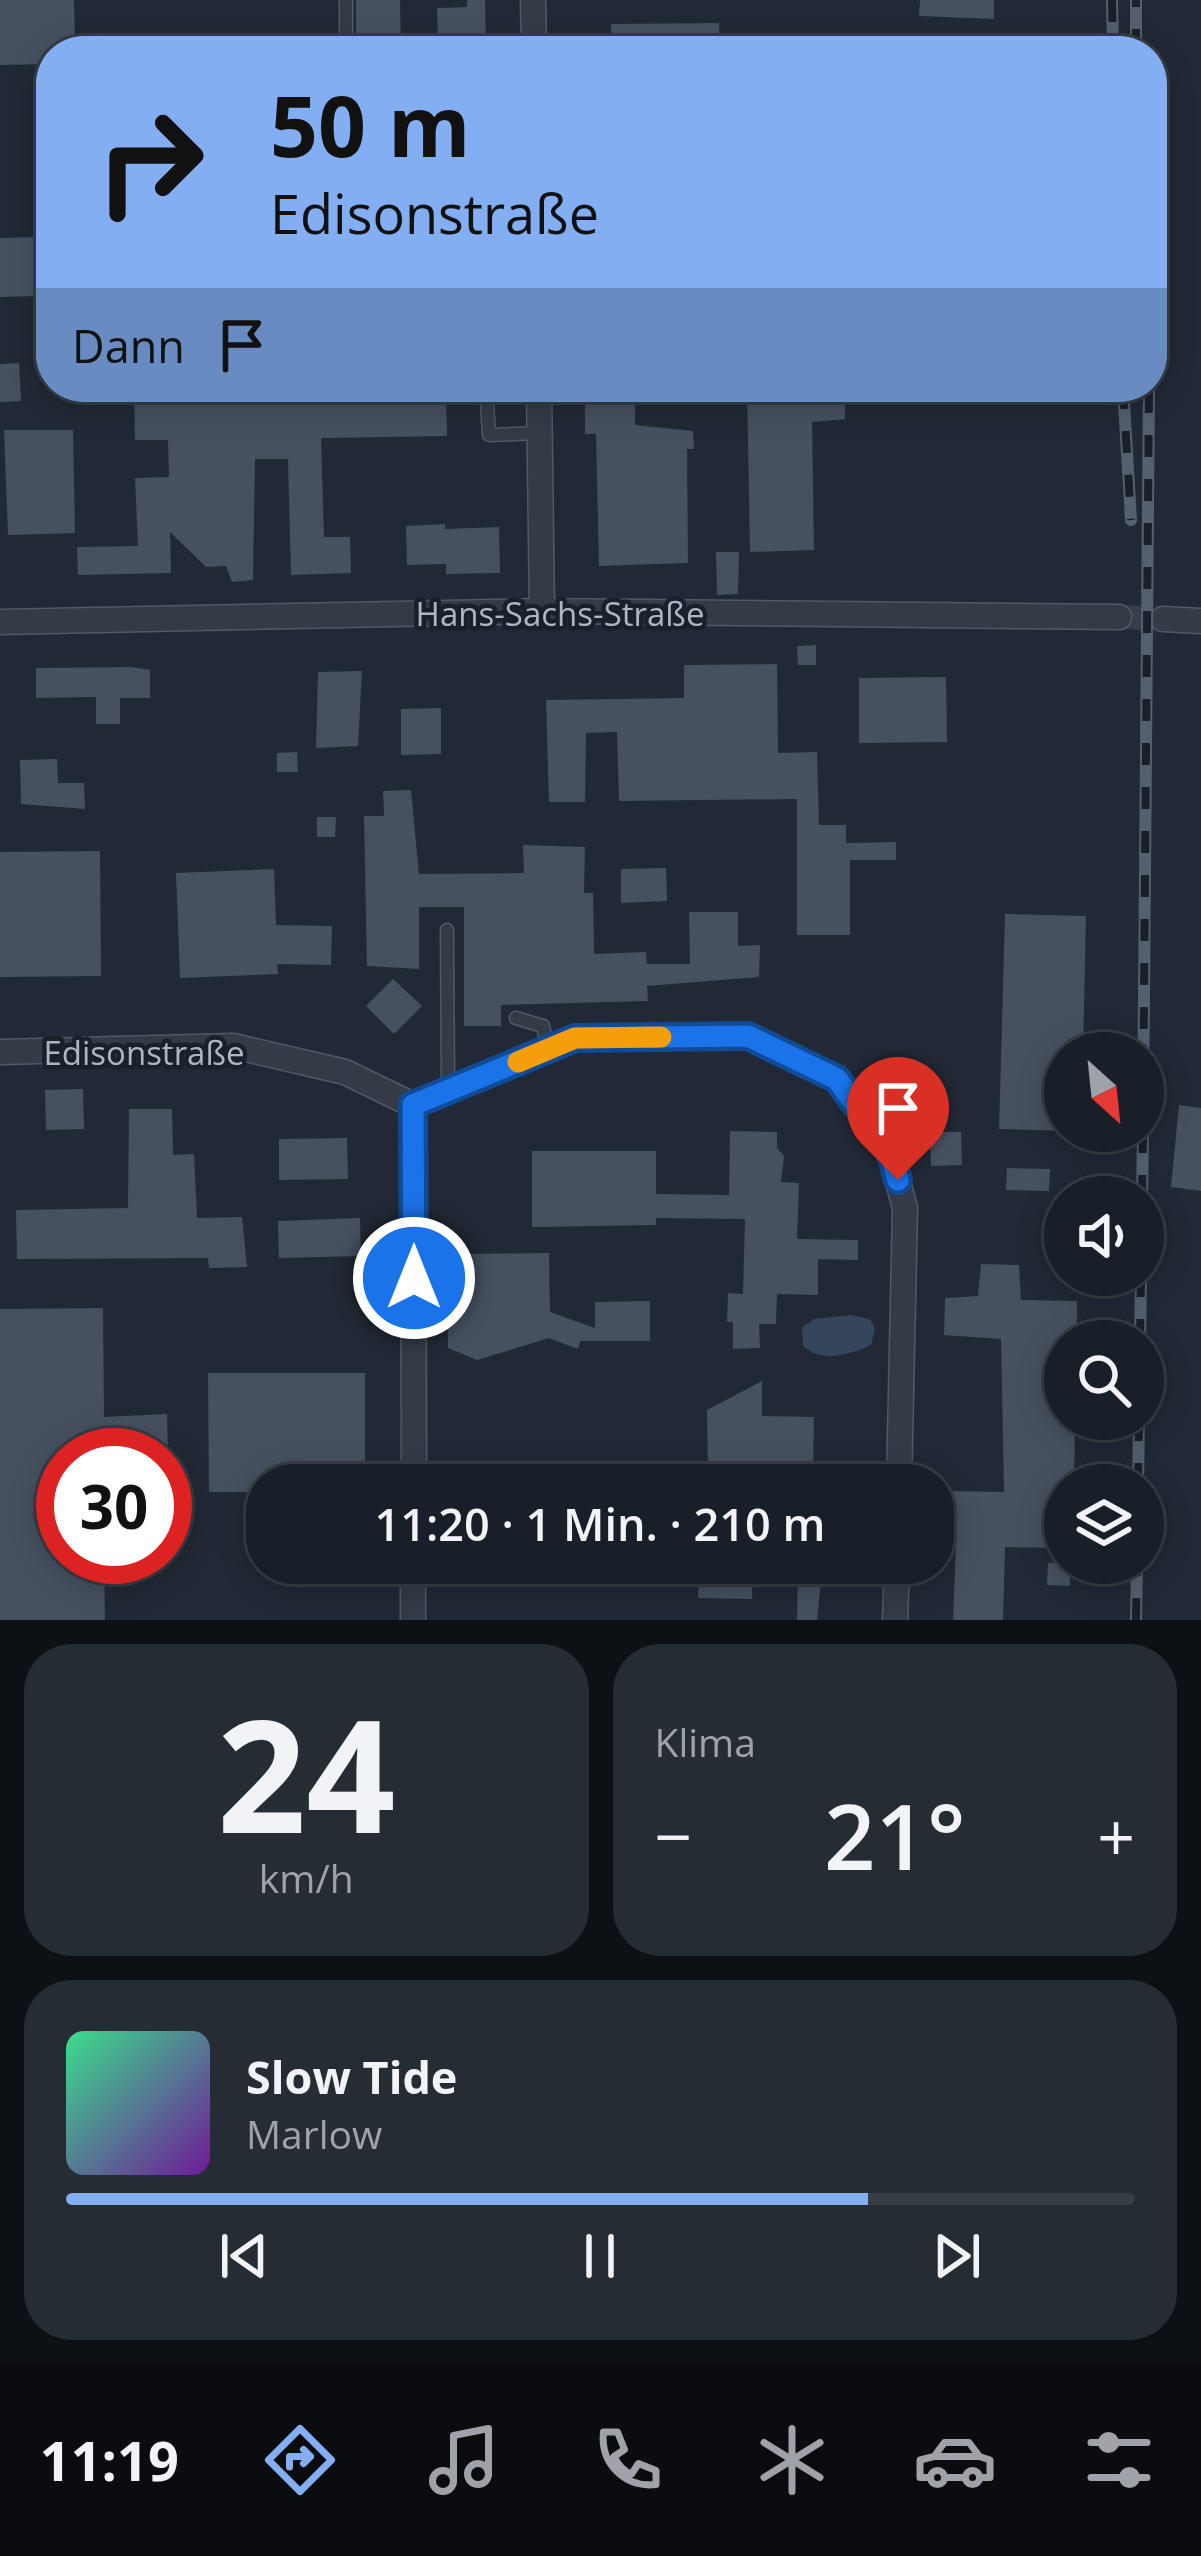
<!DOCTYPE html>
<html lang="de">
<head>
<meta charset="utf-8">
<style>
	:root { --surface:#181f28; --page:#252c34; --text:#f1f3f6; --muted:#9fa2a8; --line:#363d45; --accent:#83aff2 }
	body { margin:0; font-family:"Open Sans",sans-serif; background:var(--page); color:var(--text); height:100vh; display:flex; flex-direction:column; font-size:45px; white-space:nowrap }
	* { box-sizing:border-box; margin:0 }
	p { font-size:39px; color:var(--muted) }
	.icon { flex:none; width:66px; height:66px; fill:none; stroke:currentColor; stroke-width:2; stroke-linecap:round; stroke-linejoin:round }
	.map { position:relative; height:1620px; overflow:hidden }
	.drawer { display:flex; flex-direction:column; gap:24px; padding:24px; background:#0d1116; flex:1 }
	.drawer>* { flex:none }
	.hud { position:absolute; left:36px; top:36px; width:1131px; height:366px; border-radius:48px; box-shadow:0 6px 30px #0003,0 0 0 3px var(--line); background:#83aff2; color:#111; overflow:hidden }
	.needle { width:78px; rotate:153deg }
	.controls { position:absolute; left:1044px; top:1032px; display:grid; gap:24px }
	.controls a { display:grid; place-items:center; width:120px; height:120px; border-radius:50%; background:var(--surface); box-shadow:0 6px 30px #0003,0 0 0 3px var(--line); font-size:60px }
	.speed { position:absolute; left:36px; top:1428px; display:flex; gap:24px; font-size:60px; font-weight:700; text-align:center }
	.speed>* { display:grid; place-content:center; width:156px; height:156px; border-radius:50%; background:var(--surface); box-shadow:0 6px 30px #0003,0 0 0 3px var(--line); line-height:1 }
	.speed .limit { border:18px solid #d22; background:#fff; color:#111 }
	.pin { position:absolute; display:grid; place-items:center; width:102px; height:102px; color:#fff; margin:-123px -51px; border-radius:50% 50% 50% 0; rotate:-45deg; box-shadow:0 0 12px #0007 }
	.pin .icon { rotate:45deg }
	.me { position:absolute; width:132px; margin:-66px; rotate:0deg; stroke-linejoin:round; filter:drop-shadow(0 0 9px #0008) }
	.turn { display:flex; align-items:center; gap:42px; height:252px; padding:0 36px; font-size:54px }
	.turn .icon { width:156px; height:156px; stroke-width:2.5 }
	.turn b { display:block; font-size:84px; line-height:102px }
	.then { display:flex; align-items:center; height:114px; padding:0 36px; background:#0003; gap:24px; font-size:45px }
	.big { font-size:90px; font-weight:600; line-height:1.1 }
	.drawer .card { flex:1; display:flex; flex-direction:column; justify-content:center; gap:18px; min-width:0; padding:0 42px; border-radius:48px; background:var(--page) }
	.drawer .dial { align-items:center; gap:0 }
	.dial b { font-size:156px; line-height:1 }
	.song { display:flex; align-items:center; gap:36px }
	.cover { width:144px; height:144px; border-radius:18px; background:linear-gradient(135deg,hsl(150 70% 55%),hsl(280 70% 35%)) }
	.played { height:12px; border-radius:6px; background:linear-gradient(90deg,var(--accent) 75%,var(--line) 75%) }
	.keys { display:flex; justify-content:space-around; direction:ltr }
	.heat { display:flex; justify-content:space-between; align-items:center; font-size:66px; direction:ltr }
	.drawer .tiles { flex:1; display:grid; gap:24px; grid-template-columns:1fr 1fr }
	.card:last-child { grid-column:span 2 }
	.trip { position:absolute; left:246px; top:1464px; width:708px; height:120px; border-radius:48px; background:var(--surface); box-shadow:0 6px 30px #0003,0 0 0 3px var(--line); font-weight:600; line-height:120px; text-align:center }
	.menu { display:flex; height:192px; justify-content:space-around; align-items:center; background:#0a0c10; color:var(--muted) }
	.menu .icon { width:84px; height:84px }
	.menu .current { color:var(--accent) }
	.menu b { font-size:54px; color:var(--text) }
	.map>svg:first-child { display:block }
	.water { fill:#34455c }
	.building { fill:#46505f }
	.lines { fill:none; stroke-linecap:round; stroke-linejoin:round }
	.street-tunnel { stroke:#353e4a; stroke-width:24; stroke-dasharray:24 12; stroke-linecap:butt }
	.lane-casing { stroke:#515964; stroke-width:15 }
	.street-casing { stroke:#515964; stroke-width:27 }
	.lane { stroke:#333b46; stroke-width:12 }
	.street { stroke:#333b46; stroke-width:24 }
	.rail-casing { stroke:#555f6d; stroke-width:12 }
	.rail { stroke:#19202a; stroke-width:8; stroke-dasharray:22; stroke-linecap:butt }
	.route-casing { stroke:#114b97; stroke-width:30 }
	.route { stroke:#1a73e8; stroke-width:21 }
	.slow { stroke:#f59e0b; stroke-width:21 }
	.labels { text-anchor:middle; dominant-baseline:central; stroke-width:9; stroke-linejoin:round; paint-order:stroke }
	.street-label { font-size:33px; fill:#adb6c3; stroke:#19202a }
</style>
</head>
<body>
<div class="map">
<svg width="1201" height="1620" viewBox="0 0 1201 1620">
	<rect width="100%" height="100%" fill="#202935"/>
	<path class="water" d="M 851,1315 L 870,1319 L 875,1329 L 871,1345 C 849,1355 822,1363 803,1346 L 802,1328 L 814,1319 Z"/>
	<g class="building">
		<polygon points="0,0 74,0 75,51 51,51 51,64 0,65"/>
		<polygon points="356,0 400,0 401,51 356,51"/>
		<polygon points="467,0 485,0 486,40 438,41 437,8 467,7"/>
		<polygon points="920,0 994,0 994,19 919,16"/>
		<polygon points="719,23 720,51 612,51 611,24"/>
		<rect x="305" y="34" width="30" height="17"/>
		<polygon points="37,237 38,296 0,297 0,238"/>
		<polygon points="19,363 21,401 0,402 0,364"/>
		<polygon points="134,387 446,387 447,436 321,438 324,537 350,537 351,573 291,575 288,459 255,459 253,580 232,582 226,566 206,567 170,532 171,573 78,575 77,547 138,546 135,478 169,477 168,440 135,440"/>
		<polygon points="747,387 845,387 845,419 812,422 814,550 750,552"/>
		<polygon points="585,392 635,392 635,425 693,431 694,449 687,449 688,563 599,566 596,434 585,434"/>
		<polygon points="4,430 73,430 75,533 8,535"/>
		<polygon points="445,524 445,529 499,527 500,573 446,574 446,564 407,565 406,526"/>
		<polygon points="716,552 739,552 738,594 717,595"/>
		<polygon points="816,645 816,665 798,665 797,646"/>
		<polygon points="777,664 778,753 817,752 819,825 846,825 846,843 896,842 896,860 850,860 850,935 797,935 797,799 619,801 617,732 586,733 585,802 549,802 546,700 684,698 684,665"/>
		<polygon points="132,667 150,670 150,698 120,698 120,724 96,724 96,697 36,698 36,668"/>
		<polygon points="362,671 358,746 316,748 318,672"/>
		<polygon points="946,677 947,742 859,743 859,678"/>
		<polygon points="441,708 441,754 401,755 401,709"/>
		<polygon points="297,752 298,772 277,772 277,753"/>
		<polygon points="57,759 58,783 84,783 85,809 21,804 20,760"/>
		<polygon points="411,790 419,874 524,873 523,845 585,847 584,893 593,893 594,954 646,952 647,964 690,964 689,912 738,912 738,946 760,945 759,977 647,986 648,1001 501,1005 501,1026 464,1026 464,907 419,907 419,969 367,966 364,816 384,816 383,791"/>
		<polygon points="317,817 336,817 335,837 317,837"/>
		<polygon points="100,851 101,976 0,977 0,852"/>
		<polygon points="666,868 667,901 621,903 621,869"/>
		<polygon points="274,869 276,925 332,926 331,965 277,964 278,974 180,978 176,873"/>
		<polygon points="1005,914 1086,916 1083,1053 1065,1053 1065,1131 999,1129"/>
		<polygon points="393,979 422,1006 394,1034 366,1006"/>
		<polygon points="83,1089 84,1129 46,1130 45,1090"/>
		<polygon points="1179,1105 1201,1108 1201,1191 1171,1187"/>
		<polygon points="129,1109 172,1109 173,1155 194,1154 197,1218 242,1217 247,1267 209,1268 208,1258 17,1259 16,1210 128,1208"/>
		<polygon points="730,1131 777,1132 777,1148 784,1156 781,1182 799,1183 797,1239 858,1240 858,1260 818,1259 818,1295 777,1294 776,1324 759,1324 760,1348 733,1349 733,1322 727,1322 728,1293 743,1294 745,1219 656,1218 656,1225 532,1227 532,1151 656,1151 656,1194 729,1195"/>
		<polygon points="930,1132 961,1132 962,1165 931,1166"/>
		<polygon points="347,1138 348,1179 279,1180 279,1139"/>
		<polygon points="1007,1168 1050,1169 1049,1191 1006,1190"/>
		<polygon points="360,1218 361,1256 279,1258 278,1221"/>
		<polygon points="549,1253 550,1312 595,1328 595,1302 650,1301 650,1341 580,1341 578,1349 549,1338 477,1360 448,1348 448,1254"/>
		<polygon points="981,1264 1019,1265 1021,1300 1077,1301 1077,1341 1065,1341 1065,1419 1075,1419 1074,1485 1065,1485 1065,1548 1005,1547 1003,1620 953,1620 956,1546 944,1546 945,1491 1004,1492 1001,1339 944,1335 945,1298 978,1296"/>
		<polygon points="103,1308 104,1417 167,1414 168,1455 63,1455 63,1557 104,1557 105,1620 0,1620 0,1309"/>
		<polygon points="208,1373 365,1373 365,1485 267,1485 267,1492 209,1492"/>
		<polygon points="762,1381 762,1416 814,1417 813,1476 708,1473 707,1410"/>
		<polygon points="699,1563 753,1563 752,1599 698,1598"/>
		<polygon points="1048,1563 1070,1563 1070,1586 1047,1585"/>
		<polygon points="798,1569 822,1570 817,1620 797,1620"/>
	</g>
	<g class="lines">
		<polyline class="street-tunnel" points="1119,617 1163,619"/>
		<defs>
			<g id="lane">
				<polyline points="346,51 346,0"/>
				<polyline points="486,387 489,435 538,433"/>
				<polyline points="447,930 448,1090"/>
				<polyline points="516,1018 543,1026 548,1049"/>
			</g>
			<g id="street">
				<polyline points="533,0 534,51"/>
				<polyline points="539,387 542,611"/>
				<polyline points="1163,619 1201,621"/>
				<polyline points="0,622 542,611 1119,617"/>
				<polyline points="0,1052 233,1046 345,1072 413,1105 575,1038 748,1036 837,1079 890,1152 905,1208 899,1485"/>
				<polyline points="413,1105 414,1485"/>
				<polyline points="413,1620 413,1563"/>
				<polyline points="895,1620 897,1563"/>
			</g>
		</defs>
		<use href="#lane" class="lane-casing"/>
		<use href="#street" class="street-casing"/>
		<use href="#lane" class="lane"/>
		<use href="#street" class="street"/>
		<defs>
			<g id="rail">
				<polyline points="1112,0 1113,51"/>
				<polyline points="1136,51 1136,0"/>
				<polyline points="1123,387 1131,520"/>
				<polyline points="1143,1117 1149,387"/>
				<polyline points="1142,1197 1143,1131"/>
				<polyline points="1140,1341 1141,1275"/>
				<polyline points="1138,1485 1139,1419"/>
				<polyline points="1136,1620 1137,1563"/>
			</g>
		</defs>
		<use href="#rail" class="rail-casing"/>
		<use href="#rail" class="rail"/>
	</g>
	<g class="lines">
		<defs>
			<polyline id="route" points="414,1278 413,1105 575,1038 748,1036 837,1079 890,1152 898,1180"/>
		</defs>
		<use href="#route" class="route-casing"/>
		<use href="#route" class="route"/>
		<polyline class="slow" points="518,1062 575,1038 661,1037"/>
	</g>
	<g class="labels">
		<g class="street-label">
			<text x="560" y="613">Hans-Sachs-Straße</text>
			<text x="144" y="1052">Edisonstraße</text>
		</g>
	</g>
</svg>
<div class="controls">
<a><svg class="needle" viewBox="-14 -14 28 28"><path d="M0-13l5 13h-10z" fill="#e53935"/><path d="M0 13l5-13h-10z" fill="#9fa2a8"/></svg></a>
<a><svg class="icon" aria-label="sound" viewBox="0 0 24 24"><path d="M4 9h4l5-4v14l-5-4H4zM17 9q2 3 0 6"/></svg></a>
<a><svg class="icon" aria-label="search" viewBox="0 0 24 24"><circle cx="10" cy="10" r="6"/><path d="M15 15l6 6"/></svg></a>
<a><svg class="icon" aria-label="layers" viewBox="0 0 24 24"><path d="M12 4l9 5-9 5-9-5zM3 14l9 5 9-5"/></svg></a>
</div>
<div class="speed"><div class="limit">30</div></div>
<div class="pin" style="left:898px;top:1180px;background:#d93025"><svg class="icon" aria-label="arrive" viewBox="0 0 24 24"><path d="M6 21V4h12l-3 4 3 4H6"/></svg></div>
<svg class="me" style="left:414px;top:1278px" viewBox="-20 -20 40 40"><circle r="17" fill="#1a73e8" stroke="#fff" stroke-width="3"/><path d="M0-11L8 9 0 5-8 9z" fill="#fff"/></svg>
<div class="trip">11:20 · 1 Min. · 210 m</div>
<div class="hud">
<div class="turn"><svg class="icon" aria-label="right" viewBox="0 0 24 24"><path d="M7 20v-9h11M14 6l5 5-5 5"/></svg><div><b>50 m</b>Edisonstraße</div></div>
<div class="then">Dann<svg class="icon" aria-label="arrive" viewBox="0 0 24 24"><path d="M6 21V4h12l-3 4 3 4H6"/></svg></div>
</div>
</div>
<section class="drawer">
<div class="tiles">
<div class="card dial"><b>24</b><p>km/h</p></div>
<div class="card"><p>Klima</p>
<div class="heat"><a>−</a><b class="big">21°</b><a>+</a></div>
</div>
<div class="card">
<div class="song"><i class="cover"></i><div><b>Slow Tide</b><p>Marlow</p></div></div>
<div class="played"></div>
<div class="keys"><svg class="icon" aria-label="previous" viewBox="0 0 24 24"><path d="M18 5L8 12l10 7zM5 5v14"/></svg><svg class="icon" aria-label="pause" viewBox="0 0 24 24"><path d="M8 5v14M16 5v14"/></svg><svg class="icon" aria-label="next" viewBox="0 0 24 24"><path d="M6 5l10 7-10 7zM19 5v14"/></svg></div>
</div>
</div>
</section>
<nav class="menu">
<b>11:19</b>
<svg class="icon current" aria-label="directions" viewBox="0 0 24 24"><path d="M12 3l9 9-9 9-9-9zM9 14v-3h6M13 9l2 2-2 2"/></svg>
<svg class="icon" aria-label="music" viewBox="0 0 24 24"><path d="M9 18V5l10-2v13"/><circle cx="6" cy="18" r="3"/><circle cx="16" cy="16" r="3"/></svg>
<svg class="icon" aria-label="phone" viewBox="0 0 24 24"><path d="M5 4h4l2 5-3 2q2 4 5 5l2-3 5 2v4C11 20 4 13 5 4z"/></svg>
<svg class="icon" aria-label="climate" viewBox="0 0 24 24"><path d="M12 3v18M4 7l16 10M4 17L20 7"/></svg>
<svg class="icon" aria-label="car" viewBox="0 0 24 24"><path d="M5 17H2v-5l4-1 3-4h7l3 4 3 1v5h-3M9 17h6M6 11h13"/><circle cx="7" cy="17" r="2"/><circle cx="17" cy="17" r="2"/></svg>
<svg class="icon" aria-label="filters" viewBox="0 0 24 24"><path d="M4 7h16M4 17h16"/><circle cx="9" cy="7" r="2"/><circle cx="15" cy="17" r="2"/></svg>
</nav>
</body>
</html>
